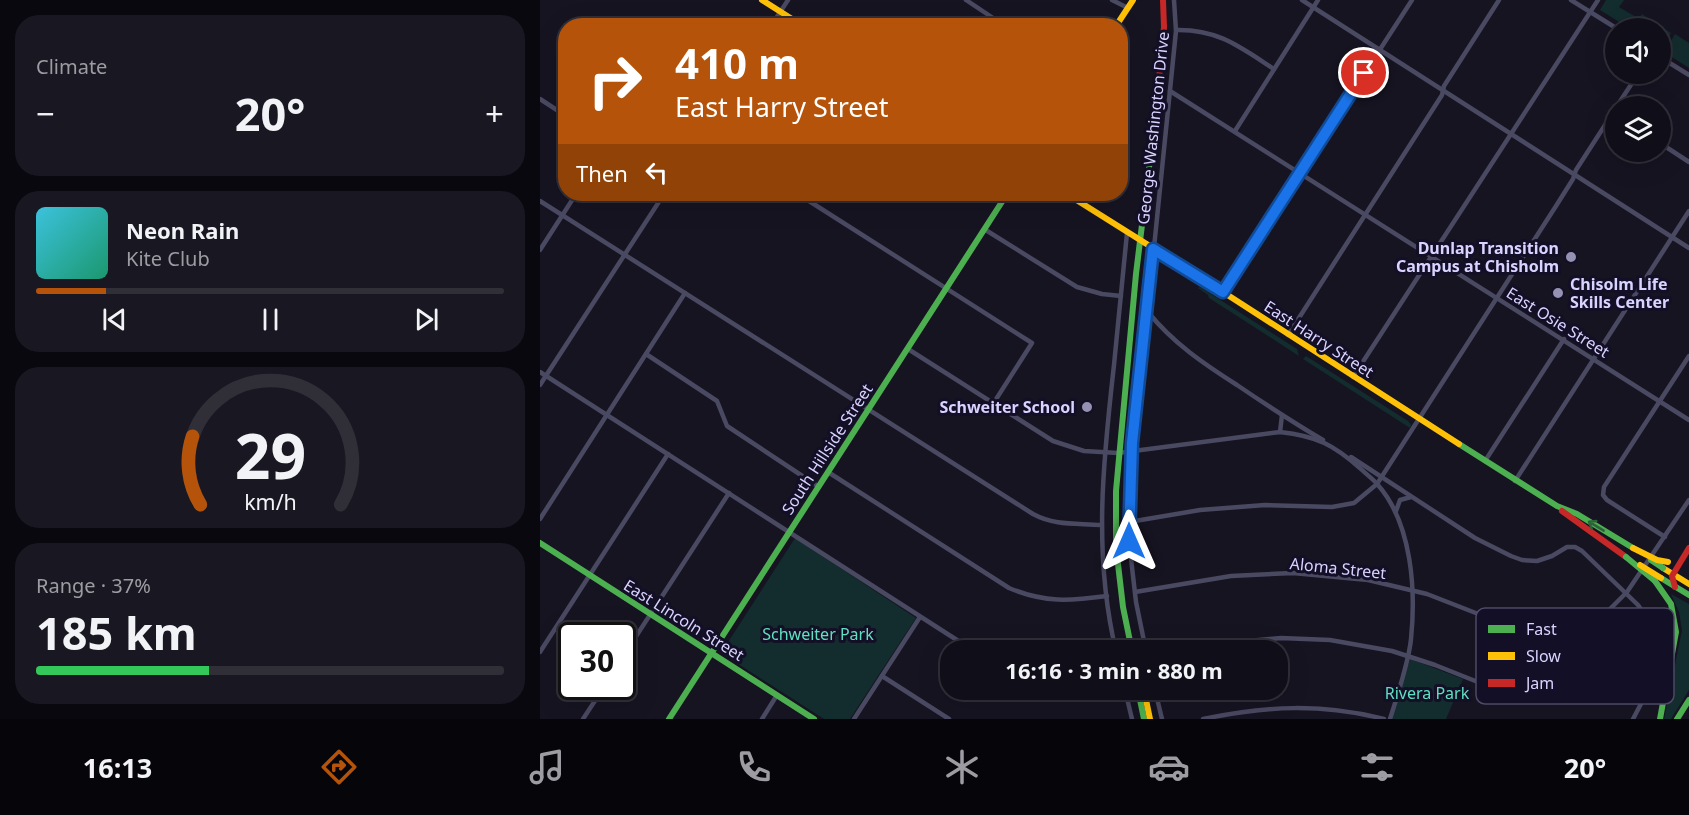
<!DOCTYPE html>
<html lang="en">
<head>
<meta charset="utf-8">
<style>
	:root { --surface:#100f19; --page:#191822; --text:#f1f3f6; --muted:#9c9ca2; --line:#302f38; --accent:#b45309 }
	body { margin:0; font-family:"Noto Sans",sans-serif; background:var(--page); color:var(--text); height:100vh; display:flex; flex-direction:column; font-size:22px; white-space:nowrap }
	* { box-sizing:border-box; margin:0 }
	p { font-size:20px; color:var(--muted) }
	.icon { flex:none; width:33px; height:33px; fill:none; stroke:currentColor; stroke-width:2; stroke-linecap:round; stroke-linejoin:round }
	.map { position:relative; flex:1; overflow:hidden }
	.details { display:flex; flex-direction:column; gap:15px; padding:15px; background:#09080e; width:540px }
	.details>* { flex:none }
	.top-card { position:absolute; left:18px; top:18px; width:570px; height:183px; border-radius:24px; box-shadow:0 6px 24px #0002,0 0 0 2px var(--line); background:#b45309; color:#fff; overflow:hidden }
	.buttons { position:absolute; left:1065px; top:18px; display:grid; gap:12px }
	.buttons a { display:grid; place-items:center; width:66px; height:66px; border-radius:50%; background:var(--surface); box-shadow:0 6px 24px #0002,0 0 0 2px var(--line); font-size:30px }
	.speed { position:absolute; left:18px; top:622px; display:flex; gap:12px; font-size:30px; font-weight:700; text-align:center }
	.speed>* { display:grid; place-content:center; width:78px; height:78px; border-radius:50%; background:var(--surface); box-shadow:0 6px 24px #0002,0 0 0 2px var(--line); line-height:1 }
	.speed .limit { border:3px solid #111; border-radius:9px; background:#fff; color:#111 }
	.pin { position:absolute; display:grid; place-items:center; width:51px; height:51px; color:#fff; margin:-26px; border:3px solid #fff; border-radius:50%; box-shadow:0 2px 6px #0007 }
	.me { position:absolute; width:66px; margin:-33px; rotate:0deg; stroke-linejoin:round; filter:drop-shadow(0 0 4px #0008) }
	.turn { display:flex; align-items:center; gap:21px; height:126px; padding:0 18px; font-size:27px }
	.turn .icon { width:78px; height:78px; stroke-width:2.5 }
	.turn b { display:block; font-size:42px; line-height:51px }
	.then { display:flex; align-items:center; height:57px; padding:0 18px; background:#0003; gap:12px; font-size:22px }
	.big { font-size:45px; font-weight:700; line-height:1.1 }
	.details .card { flex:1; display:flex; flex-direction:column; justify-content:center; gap:9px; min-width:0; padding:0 21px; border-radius:24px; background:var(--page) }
	.details .dial { align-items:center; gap:0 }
	.dial svg { height:156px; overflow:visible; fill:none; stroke:var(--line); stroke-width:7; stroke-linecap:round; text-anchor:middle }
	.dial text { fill:var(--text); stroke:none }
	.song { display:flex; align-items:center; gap:18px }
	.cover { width:72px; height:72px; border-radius:9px; background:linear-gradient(135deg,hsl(190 70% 55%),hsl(160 70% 35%)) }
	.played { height:6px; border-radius:3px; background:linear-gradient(90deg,var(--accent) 15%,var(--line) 15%) }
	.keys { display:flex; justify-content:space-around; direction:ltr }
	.heat { display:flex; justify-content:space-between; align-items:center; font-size:33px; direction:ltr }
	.charge { height:9px; border-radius:4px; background:linear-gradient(90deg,#34c759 37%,var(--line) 0) }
	.trip { position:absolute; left:400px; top:640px; width:348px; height:60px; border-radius:24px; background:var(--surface); box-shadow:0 6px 24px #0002,0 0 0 2px var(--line); font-weight:700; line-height:60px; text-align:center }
	.menu { display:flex; height:96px; justify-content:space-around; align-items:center; background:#06060a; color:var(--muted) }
	.menu .icon { width:42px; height:42px }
	.menu .selected { color:var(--accent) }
	.menu b { font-size:27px; color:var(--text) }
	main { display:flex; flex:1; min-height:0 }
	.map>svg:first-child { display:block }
	.green { fill:#132c2d }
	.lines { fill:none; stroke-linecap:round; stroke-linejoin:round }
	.street { stroke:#4a4962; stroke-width:4.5 }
	.fast { stroke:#4caf50; stroke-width:6 }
	.slow { stroke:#ffc107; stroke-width:6 }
	.jam { stroke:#c62828; stroke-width:6 }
	.fast-bridge { stroke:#4caf50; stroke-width:6 }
	.slow-bridge { stroke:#ffc107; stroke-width:6 }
	.oneway { stroke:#305f3b }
	.route-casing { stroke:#114b97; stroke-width:15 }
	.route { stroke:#1a73e8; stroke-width:10 }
	.poi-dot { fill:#9591b1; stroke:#130f26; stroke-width:2 }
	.labels { text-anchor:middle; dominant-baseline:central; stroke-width:6; stroke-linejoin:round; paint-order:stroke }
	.street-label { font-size:16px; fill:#d9d4ff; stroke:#130f26 }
	.poi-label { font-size:16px; font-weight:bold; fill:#d9d4ff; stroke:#130f26; text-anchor:end }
	.park-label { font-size:16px; fill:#5fe0c0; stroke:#130f26 }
	.key { fill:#130f26; stroke:#4e4a67; stroke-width:1.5 }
	.key-label { font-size:16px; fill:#d9d4ff }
</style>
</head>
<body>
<main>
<section class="details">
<div class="card"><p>Climate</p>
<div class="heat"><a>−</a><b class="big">20°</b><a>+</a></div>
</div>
<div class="card">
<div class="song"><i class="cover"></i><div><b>Neon Rain</b><p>Kite Club</p></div></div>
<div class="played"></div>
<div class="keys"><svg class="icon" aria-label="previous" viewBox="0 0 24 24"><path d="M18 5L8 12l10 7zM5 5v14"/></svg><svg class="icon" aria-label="pause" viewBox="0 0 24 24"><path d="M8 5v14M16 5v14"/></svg><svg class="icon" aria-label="next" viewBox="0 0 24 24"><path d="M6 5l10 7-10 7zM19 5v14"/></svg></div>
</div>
<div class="card dial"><svg viewBox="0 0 100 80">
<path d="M14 69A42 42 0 1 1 86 69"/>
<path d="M14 69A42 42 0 0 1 10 34" stroke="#b45309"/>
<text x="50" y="56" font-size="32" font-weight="700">29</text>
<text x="50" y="72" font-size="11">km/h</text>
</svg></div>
<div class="card"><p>Range · 37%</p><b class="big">185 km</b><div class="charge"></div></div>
</section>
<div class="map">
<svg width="1149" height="719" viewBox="0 0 1149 719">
	<rect width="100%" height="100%" fill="#161421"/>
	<g class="green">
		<polygon points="1066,0 1084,0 1079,7 1096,17 1089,28 1060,10"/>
		<polygon points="1102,14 1131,33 1122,50 1120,28 1093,28"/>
		<polygon points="1135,34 1149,43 1149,68 1124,52"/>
		<polygon points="660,287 757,349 759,356 669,298 668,295 658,288"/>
		<polygon points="766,356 868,421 871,425 870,428 763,359"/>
		<polygon points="255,538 376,618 310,719 284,719 181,653"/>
		<polygon points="1131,594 1149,604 1149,690 1131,719 1124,719 1142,630 1139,612"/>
		<polygon points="870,659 923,679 906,719 852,719"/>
	</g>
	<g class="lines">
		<g class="street">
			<polyline points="426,0 465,26"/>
			<polyline points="572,0 588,8"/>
			<polyline points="762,0 1149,248"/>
			<polyline points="1031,0 1076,28"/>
			<polyline points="231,26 248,0"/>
			<path d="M 636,30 C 678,29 700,47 734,69"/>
			<polyline points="1120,57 1149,75"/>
			<polyline points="630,91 1149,420"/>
			<polyline points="0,99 26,116"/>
			<polyline points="1077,106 1098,74"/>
			<polyline points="695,131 778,0"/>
			<polyline points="1120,143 1149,162"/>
			<polyline points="258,194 492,343 453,404"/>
			<path d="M 0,201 L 493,514 C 515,526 537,523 561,525"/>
			<polyline points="444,229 537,287 562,294 581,296"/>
			<polyline points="0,250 36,194"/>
			<polyline points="683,292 872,0"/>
			<path d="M 608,312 C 633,343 664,364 697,385 C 725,404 754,423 783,440"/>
			<polyline points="748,335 902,95 904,86 959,0"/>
			<path d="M 368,349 L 513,441 L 544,451 L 578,453 L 740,432 C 777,436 794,445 821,469 C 827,475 833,479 838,485 C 872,524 876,590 871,639 C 869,661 857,697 850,719"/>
			<polyline points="106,354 177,401 187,426 279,487"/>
			<polyline points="0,372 434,651"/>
			<polyline points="813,377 1058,0"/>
			<polyline points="0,385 124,194"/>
			<polyline points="740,432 742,415"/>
			<polyline points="811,457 935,538 971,556 982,560 997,561 1012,556 1027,547 1035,547 1042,551 1098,605 1107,618 1109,629 1105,692 1103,700 1093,719"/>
			<polyline points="945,461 1024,339"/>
			<path d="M 288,472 L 469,588 C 505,603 529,601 567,596"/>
			<polyline points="975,481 1149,211"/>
			<polyline points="856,511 860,500 871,497"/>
			<polyline points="0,519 145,293"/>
			<polyline points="589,522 660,510 725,505 792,507 814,503 837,484 1016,206 1033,179 1036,170 1076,108"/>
			<polyline points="1125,537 1067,500 1063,495 1064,487 1149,356"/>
			<polyline points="595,592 691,576 753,573 828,580 887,594 982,631 1007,633 1031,631 1061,618 1087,592 1149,500"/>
			<path d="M 576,651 C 553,555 563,461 574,365 C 578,321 583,277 587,233"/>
			<polyline points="606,651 596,602 589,541 589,493 592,443 608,307 636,31 634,0"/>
			<polyline points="646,651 697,642 741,638 790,640 852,651 895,665 963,692 1005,699 1039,697 1055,694 1088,680 1106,681"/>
			<polyline points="0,652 128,454"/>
			<polyline points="82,658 189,493"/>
			<polyline points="342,676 409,719"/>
			<polyline points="585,690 592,719"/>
			<polyline points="615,690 622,719"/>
			<polyline points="43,719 64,687"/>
			<polyline points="222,719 237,695"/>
			<polyline points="314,719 380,617"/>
			<path d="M 663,719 C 726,706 781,703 844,719"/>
		</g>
		<g class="fast">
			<polyline points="919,444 1017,506 1037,514 1093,548"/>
			<polyline points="0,543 274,719"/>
			<polyline points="1121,578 1149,595"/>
			<polyline points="1115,581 1131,604 1136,632 1120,719"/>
			<polyline points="592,651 583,607 576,547 576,491 596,274 616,110"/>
			<polyline points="598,690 604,719"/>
			<polyline points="129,719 467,194"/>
			<polyline points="1137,719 1149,700"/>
		</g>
		<g class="slow">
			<polyline points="222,0 263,26"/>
			<polyline points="576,26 593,0"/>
			<polyline points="527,194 683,292 919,444"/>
			<polyline points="1123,568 1149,584"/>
			<polyline points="604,690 610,719"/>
		</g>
		<g class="jam">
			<polyline points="616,110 624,27 623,0"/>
			<polyline points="1022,511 1086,557"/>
			<polyline points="1135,587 1132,576 1149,548"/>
		</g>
		<g class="fast-bridge">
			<polyline points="1086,557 1115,581"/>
			<polyline points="1111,560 1123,568"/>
		</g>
		<g class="slow-bridge">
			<polyline points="1093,548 1117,560 1128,562"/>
			<polyline points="1100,565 1121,578"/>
		</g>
	</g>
	<defs><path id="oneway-shaft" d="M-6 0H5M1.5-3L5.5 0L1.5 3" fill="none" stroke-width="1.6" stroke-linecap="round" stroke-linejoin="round" transform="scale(1.5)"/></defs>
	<use class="oneway" href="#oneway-shaft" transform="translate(1056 526) rotate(-149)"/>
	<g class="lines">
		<defs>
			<polyline id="route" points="589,541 592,443 613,249 683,292 824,73"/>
		</defs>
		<use href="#route" class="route-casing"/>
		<use href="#route" class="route"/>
	</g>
	<g class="poi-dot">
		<circle cx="1031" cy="257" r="6"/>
		<circle cx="1018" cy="293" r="6"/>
		<circle cx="547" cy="407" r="6"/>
	</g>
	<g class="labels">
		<g class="street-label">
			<text transform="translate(613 128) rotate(-84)">George Washington Drive</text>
			<text transform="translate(1018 322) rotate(32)">East Osie Street</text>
			<text transform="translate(779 339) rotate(33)">East Harry Street</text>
			<text transform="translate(287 449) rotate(-57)">South Hillside Street</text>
			<text transform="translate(798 568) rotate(6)">Aloma Street</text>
			<text transform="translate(144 620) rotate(32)">East Lincoln Street</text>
		</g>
		<g class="poi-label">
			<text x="1019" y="248">Dunlap Transition<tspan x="1019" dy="18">Campus at Chisholm</tspan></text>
			<text x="1030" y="284" text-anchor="start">Chisolm Life<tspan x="1030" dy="18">Skills Center</tspan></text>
			<text x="535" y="407">Schweiter School</text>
		</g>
		<g class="park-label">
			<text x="278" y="634">Schweiter Park</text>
			<text x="887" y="693">Rivera Park</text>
		</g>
	</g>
	<rect x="936" y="608" width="198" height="96" rx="9" class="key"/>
	<rect x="948" y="625" width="27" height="8" fill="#4caf50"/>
	<rect x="948" y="652" width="27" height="8" fill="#ffc107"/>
	<rect x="948" y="679" width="27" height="8" fill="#c62828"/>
	<g class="key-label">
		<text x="986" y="635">Fast</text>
		<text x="986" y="662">Slow</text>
		<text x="986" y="689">Jam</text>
	</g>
</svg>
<div class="buttons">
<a><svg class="icon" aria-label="sound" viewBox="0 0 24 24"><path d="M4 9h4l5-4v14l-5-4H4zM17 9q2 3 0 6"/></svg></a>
<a><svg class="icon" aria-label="layers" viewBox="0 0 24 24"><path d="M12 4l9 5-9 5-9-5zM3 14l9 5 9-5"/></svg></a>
</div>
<div class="speed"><div class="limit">30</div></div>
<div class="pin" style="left:824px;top:73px;background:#d93025"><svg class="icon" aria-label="arrive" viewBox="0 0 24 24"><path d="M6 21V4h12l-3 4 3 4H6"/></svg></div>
<svg class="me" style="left:589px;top:541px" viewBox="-20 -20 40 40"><path d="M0-17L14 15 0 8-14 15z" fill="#1a73e8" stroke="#fff" stroke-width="4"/></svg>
<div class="trip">16:16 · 3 min · 880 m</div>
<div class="top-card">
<div class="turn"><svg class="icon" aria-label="right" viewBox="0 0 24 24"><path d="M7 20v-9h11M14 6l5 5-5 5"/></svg><div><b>410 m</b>East Harry Street</div></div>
<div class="then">Then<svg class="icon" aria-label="left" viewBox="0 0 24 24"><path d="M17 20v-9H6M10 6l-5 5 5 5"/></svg></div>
</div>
</div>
</main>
<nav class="menu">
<b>16:13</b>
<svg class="icon selected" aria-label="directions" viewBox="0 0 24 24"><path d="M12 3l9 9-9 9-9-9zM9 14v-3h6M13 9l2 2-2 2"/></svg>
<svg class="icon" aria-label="music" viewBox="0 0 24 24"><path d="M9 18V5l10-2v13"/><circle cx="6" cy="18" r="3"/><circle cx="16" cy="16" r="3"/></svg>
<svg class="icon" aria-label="phone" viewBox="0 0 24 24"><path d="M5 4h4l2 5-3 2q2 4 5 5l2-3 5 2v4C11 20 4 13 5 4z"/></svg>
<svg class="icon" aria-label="climate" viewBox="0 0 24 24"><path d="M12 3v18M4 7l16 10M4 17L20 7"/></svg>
<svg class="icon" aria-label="car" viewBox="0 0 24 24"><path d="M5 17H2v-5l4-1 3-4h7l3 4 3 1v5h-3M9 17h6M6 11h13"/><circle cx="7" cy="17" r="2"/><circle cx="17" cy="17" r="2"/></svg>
<svg class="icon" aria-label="filters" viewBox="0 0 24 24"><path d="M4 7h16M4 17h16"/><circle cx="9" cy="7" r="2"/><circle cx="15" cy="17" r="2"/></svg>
<b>20°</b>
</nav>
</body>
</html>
